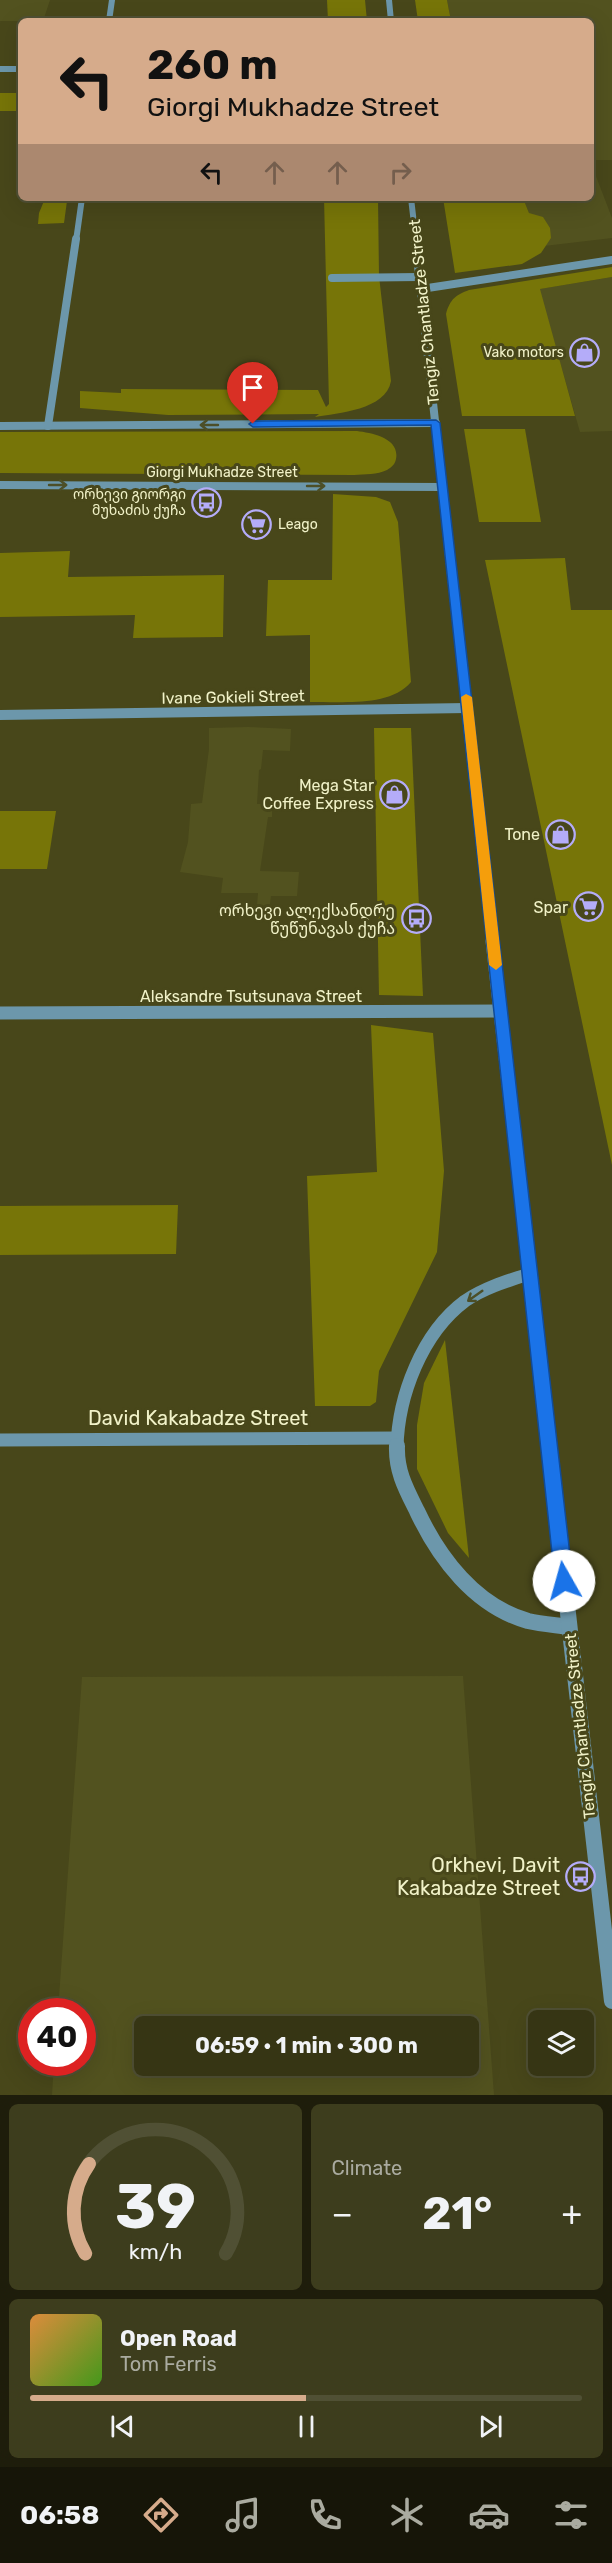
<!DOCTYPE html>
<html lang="en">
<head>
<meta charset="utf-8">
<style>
	:root { --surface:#363514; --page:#3d3d1d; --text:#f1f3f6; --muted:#aaaba0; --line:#505034; --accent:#d6ab8b }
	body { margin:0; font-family:Rubik,"Noto Sans Georgian",sans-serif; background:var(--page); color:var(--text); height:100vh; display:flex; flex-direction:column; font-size:22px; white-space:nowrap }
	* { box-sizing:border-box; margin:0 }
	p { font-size:20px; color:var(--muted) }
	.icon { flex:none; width:33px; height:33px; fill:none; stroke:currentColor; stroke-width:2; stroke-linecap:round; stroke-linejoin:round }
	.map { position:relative; height:2095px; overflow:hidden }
	.details { display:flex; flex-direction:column; gap:9px; padding:9px; background:#1e1d0b; flex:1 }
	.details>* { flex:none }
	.top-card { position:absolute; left:18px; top:18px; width:576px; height:183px; border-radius:9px; box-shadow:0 6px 24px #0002,0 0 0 2px var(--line); background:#d6ab8b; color:#111; overflow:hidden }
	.tools { position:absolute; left:528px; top:2010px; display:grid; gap:12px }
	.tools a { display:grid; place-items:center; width:66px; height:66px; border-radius:9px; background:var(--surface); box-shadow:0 6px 24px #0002,0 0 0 2px var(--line); font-size:30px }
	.speed { position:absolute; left:18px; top:1998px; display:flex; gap:12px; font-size:30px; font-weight:700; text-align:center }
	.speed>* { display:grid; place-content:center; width:78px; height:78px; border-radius:50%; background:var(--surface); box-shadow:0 6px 24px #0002,0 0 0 2px var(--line); line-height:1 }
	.speed .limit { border:9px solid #d22; background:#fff; color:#111 }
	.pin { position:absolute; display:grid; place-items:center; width:51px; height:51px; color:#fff; margin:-62px -26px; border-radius:50% 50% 50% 0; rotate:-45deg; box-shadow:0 0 6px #0007 }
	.pin .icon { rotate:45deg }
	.me { position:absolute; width:66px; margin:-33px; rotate:353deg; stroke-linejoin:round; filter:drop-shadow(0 0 4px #0008) }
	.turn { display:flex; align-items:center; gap:21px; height:126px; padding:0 30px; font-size:27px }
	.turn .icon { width:78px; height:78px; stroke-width:2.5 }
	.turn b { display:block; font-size:42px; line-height:51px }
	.lanes { display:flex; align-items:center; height:57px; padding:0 30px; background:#0003; justify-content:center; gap:30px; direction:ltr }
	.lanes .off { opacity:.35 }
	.big { font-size:45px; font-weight:700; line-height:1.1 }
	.details .widget { flex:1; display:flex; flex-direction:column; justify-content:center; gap:9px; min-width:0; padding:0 21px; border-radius:9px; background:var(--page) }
	.details .dial { align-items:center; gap:0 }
	.dial svg { height:156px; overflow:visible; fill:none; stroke:var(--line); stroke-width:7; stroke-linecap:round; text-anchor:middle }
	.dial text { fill:var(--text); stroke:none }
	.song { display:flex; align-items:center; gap:18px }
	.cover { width:72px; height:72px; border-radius:9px; background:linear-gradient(135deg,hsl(30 70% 55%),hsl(100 70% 35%)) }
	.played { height:6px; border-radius:3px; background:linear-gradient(90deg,var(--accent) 50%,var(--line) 50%) }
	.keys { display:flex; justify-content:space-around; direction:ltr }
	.heat { display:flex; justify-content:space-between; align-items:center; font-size:33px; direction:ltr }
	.details .tiles { flex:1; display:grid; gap:9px; grid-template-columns:1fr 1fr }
	.widget:last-child { grid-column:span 2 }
	.trip { position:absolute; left:134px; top:2016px; width:345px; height:60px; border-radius:9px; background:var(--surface); box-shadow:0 6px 24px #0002,0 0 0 2px var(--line); font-weight:700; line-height:60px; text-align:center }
	.tabs { display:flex; height:96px; justify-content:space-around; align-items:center; background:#161508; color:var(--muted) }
	.tabs .icon { width:42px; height:42px }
	.tabs .selected { color:var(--accent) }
	.tabs b { font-size:27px; color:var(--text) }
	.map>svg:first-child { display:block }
	.built { fill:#52521f; fill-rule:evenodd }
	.green { fill:#777508 }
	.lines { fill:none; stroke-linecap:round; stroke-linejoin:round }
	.minor-far4 { stroke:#6c97ab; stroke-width:6 }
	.minor-far3 { stroke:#6c97ab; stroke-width:8 }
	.minor-far2 { stroke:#6c97ab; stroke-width:10 }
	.minor-far1 { stroke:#6c97ab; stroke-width:13 }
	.minor { stroke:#6c97ab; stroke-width:16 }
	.tertiary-far4 { stroke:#6c97ab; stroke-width:6 }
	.tertiary-far3 { stroke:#6c97ab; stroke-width:8 }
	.tertiary-far2 { stroke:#6c97ab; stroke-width:10 }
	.tertiary-far1 { stroke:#6c97ab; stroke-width:13 }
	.tertiary { stroke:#6c97ab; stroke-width:16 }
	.oneway { stroke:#4c4f28 }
	.route { fill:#1a73e8; stroke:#114b97; stroke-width:1.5 }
	.slow { fill:#f59e0b }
	.labels { text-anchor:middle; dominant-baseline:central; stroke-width:6; stroke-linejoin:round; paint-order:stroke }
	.far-poi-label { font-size:14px; fill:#f1f2c8; stroke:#48471a; text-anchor:end }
	.far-street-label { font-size:14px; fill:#f1f2c8; stroke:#48471a }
	.street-label { font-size:16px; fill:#f1f2c8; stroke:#48471a }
	.poi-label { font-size:16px; fill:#f1f2c8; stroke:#48471a; text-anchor:end }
	.near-street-label { font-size:20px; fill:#f1f2c8; stroke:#48471a }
	.near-poi-label { font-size:20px; fill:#f1f2c8; stroke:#48471a; text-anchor:end }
</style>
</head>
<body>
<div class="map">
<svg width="612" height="2095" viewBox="0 0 612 2095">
	<rect width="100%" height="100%" fill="#48471a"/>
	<g class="built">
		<polygon points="0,0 50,0 43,21 0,21"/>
		<polygon points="447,0 612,0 612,160 591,160 591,21 451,21"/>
		<polygon points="591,171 594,171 612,218 612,238 544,246 551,238 529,213 523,198 591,198"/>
		<polygon points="612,277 612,431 580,432 539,289"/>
		<polygon points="248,727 291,729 290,751 263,750 261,769 259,770 257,804 272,804 272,817 268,817 260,871 299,872 297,896 271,896 268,919 256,918 258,893 221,893 223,878 180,872 188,842 191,804 202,803 209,749 209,728"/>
		<path d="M 463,1676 L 494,2095 L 52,2095 L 54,2063 L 82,2062 L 82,2012 L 58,2011 L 82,1677 ZM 468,2026 L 468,2066 L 144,2066 L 144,2026 Z"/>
	</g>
	<g class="green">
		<polygon points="327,0 365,0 367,21 328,21"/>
		<polygon points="415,0 447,0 451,21 418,21"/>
		<rect x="0" y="93" width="21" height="18"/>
		<path d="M 324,198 L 378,198 L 379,276 L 391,381 C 386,410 338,413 315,417 L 319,414 L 168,415 L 80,408 L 80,391 L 121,393 L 121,389 L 318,390 L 326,407 L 329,404 Z"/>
		<polygon points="443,198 523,198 529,213 543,217 550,228 551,238 541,253 522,264 455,273"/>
		<polygon points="44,201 67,201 64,223 38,224 39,213"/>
		<path d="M 612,267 L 612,277 L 540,289 L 575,416 L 462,416 L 446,314 C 450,299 456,295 469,290 Z"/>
		<polygon points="464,429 525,429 541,522 479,522"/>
		<path d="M 357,431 C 372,433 400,438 396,459 C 395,464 392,467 387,470 C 377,475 365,474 354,475 L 0,473 L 0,432 Z"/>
		<path d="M 333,494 L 376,497 L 390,502 L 398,522 L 411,682 C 389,708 341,701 310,702 L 310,635 L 266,636 L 268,580 L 332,580 Z"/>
		<polygon points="70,551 68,577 224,575 223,637 133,638 135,615 0,617 0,553"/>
		<polygon points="565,558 571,610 612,610 612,1165 485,560"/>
		<polygon points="374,728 411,728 423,996 379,995"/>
		<polygon points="0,811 56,811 47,869 0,869"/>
		<polygon points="371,1025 433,1033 444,1171 437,1252 379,1371 376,1402 370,1406 315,1406 307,1176 377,1172"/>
		<polygon points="178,1205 176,1254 0,1255 0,1206"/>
		<polygon points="445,1340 469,1558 448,1533 417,1469 417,1425 424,1383"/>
	</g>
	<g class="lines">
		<g class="minor-far4">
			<polyline points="109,21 112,0"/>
			<polyline points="0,69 21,69"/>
			<polyline points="76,241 82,198"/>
		</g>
		<g class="minor-far3">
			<polyline points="332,278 419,277"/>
			<polyline points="421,289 612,260"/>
			<polyline points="0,426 436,423"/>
			<polyline points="48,426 76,239"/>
			<polyline points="0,485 443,487"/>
		</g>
		<polyline class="minor-far2" points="0,715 467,708"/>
		<g class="minor-far1">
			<polyline points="0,1013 501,1011"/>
			<polyline points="0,1440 396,1438"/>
			<path d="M 397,1448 C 398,1396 422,1333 465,1301 C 484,1288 507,1281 529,1274"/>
		</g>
		<path class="minor" d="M 397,1446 C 396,1471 406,1489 417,1511 C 439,1558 475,1606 528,1621 C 541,1624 555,1625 569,1627"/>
		<g class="tertiary-far4">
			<polyline points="389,0 391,21"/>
			<polyline points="411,198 416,241"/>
		</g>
		<polyline class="tertiary-far3" points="415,239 449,548"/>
		<polyline class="tertiary-far2" points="449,547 492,942"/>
		<polyline class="tertiary-far1" points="492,941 549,1448"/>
		<polyline class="tertiary" points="549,1446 612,2001"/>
	</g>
	<defs><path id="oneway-shaft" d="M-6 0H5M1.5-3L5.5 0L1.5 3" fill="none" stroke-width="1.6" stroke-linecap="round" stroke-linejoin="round" transform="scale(1.5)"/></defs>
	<g class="oneway">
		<use href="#oneway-shaft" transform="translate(209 425) rotate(180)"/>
		<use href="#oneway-shaft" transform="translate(58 485)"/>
		<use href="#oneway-shaft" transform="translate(316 486)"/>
		<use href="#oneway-shaft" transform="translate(475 1296) rotate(145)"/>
	</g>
	<polygon class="route" points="436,420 440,423 573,1581 570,1587 564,1589 558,1587 555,1581 431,425 253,427 249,424 253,421"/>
	<polygon class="slow" points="466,694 472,697 502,965 496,970 489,965 461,697"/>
	<defs>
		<symbol id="shop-ring" viewBox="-11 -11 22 22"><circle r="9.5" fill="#48471a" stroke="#b4acf9" stroke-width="1.5"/><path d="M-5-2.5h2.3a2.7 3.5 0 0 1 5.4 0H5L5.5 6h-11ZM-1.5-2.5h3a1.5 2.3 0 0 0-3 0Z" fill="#b4acf9"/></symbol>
		<symbol id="bus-ring" viewBox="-11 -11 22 22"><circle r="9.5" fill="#48471a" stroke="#b4acf9" stroke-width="1.5"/><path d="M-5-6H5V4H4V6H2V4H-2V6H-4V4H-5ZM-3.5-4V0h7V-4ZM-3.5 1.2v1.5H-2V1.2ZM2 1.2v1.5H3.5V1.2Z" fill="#b4acf9"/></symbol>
		<symbol id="supermarket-ring" viewBox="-11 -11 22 22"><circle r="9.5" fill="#48471a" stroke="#b4acf9" stroke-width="1.5"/><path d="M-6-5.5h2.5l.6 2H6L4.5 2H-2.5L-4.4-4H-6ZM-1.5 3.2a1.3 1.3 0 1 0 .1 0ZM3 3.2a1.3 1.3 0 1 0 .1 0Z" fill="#b4acf9"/></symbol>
	</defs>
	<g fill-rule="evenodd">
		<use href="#shop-ring" x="568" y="336" width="33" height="33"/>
		<use href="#bus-ring" x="190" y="486" width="33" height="33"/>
		<use href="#supermarket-ring" x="240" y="508" width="33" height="33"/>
		<use href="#shop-ring" x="378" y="778" width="33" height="33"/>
		<use href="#shop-ring" x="544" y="818" width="33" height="33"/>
		<use href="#supermarket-ring" x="572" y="890" width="33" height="33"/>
		<use href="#bus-ring" x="400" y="902" width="33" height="33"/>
		<use href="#bus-ring" x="564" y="1860" width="33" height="33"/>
	</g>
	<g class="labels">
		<g class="far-poi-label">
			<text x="564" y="352">Vako motors</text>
			<text x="186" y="494">ორხევი გიორგი<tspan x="186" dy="16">მუხაძის ქუჩა</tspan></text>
			<text x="278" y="524" text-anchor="start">Leago</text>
		</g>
		<g class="far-street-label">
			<text x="222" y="472">Giorgi Mukhadze Street</text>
		</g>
		<g class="street-label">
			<text transform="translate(424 312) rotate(-96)">Tengiz Chantladze Street</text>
			<text transform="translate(233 697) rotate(-1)">Ivane Gokieli Street</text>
			<text x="251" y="996">Aleksandre Tsutsunava Street</text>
			<text transform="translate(580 1726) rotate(-96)">Tengiz Chantladze Street</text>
		</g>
		<g class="poi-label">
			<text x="374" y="785">Mega Star<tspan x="374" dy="18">Coffee Express</tspan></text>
			<text x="540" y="834">Tone</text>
			<text x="568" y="907">Spar</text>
			<text x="395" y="910">ორხევი ალექსანდრე<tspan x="395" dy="18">წუწუნავას ქუჩა</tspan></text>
		</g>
		<g class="near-street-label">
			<text x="198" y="1418">David Kakabadze Street</text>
		</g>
		<g class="near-poi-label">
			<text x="560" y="1865">Orkhevi, Davit<tspan x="560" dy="23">Kakabadze Street</tspan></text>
		</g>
	</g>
</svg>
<div class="tools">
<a><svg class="icon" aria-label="layers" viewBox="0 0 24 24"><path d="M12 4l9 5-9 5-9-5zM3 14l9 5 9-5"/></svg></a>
</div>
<div class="speed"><div class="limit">40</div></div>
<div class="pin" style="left:253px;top:424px;background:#d93025"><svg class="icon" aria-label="arrive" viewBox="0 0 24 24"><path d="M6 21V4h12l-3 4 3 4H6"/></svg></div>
<svg class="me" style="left:564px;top:1581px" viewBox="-20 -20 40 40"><circle r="19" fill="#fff"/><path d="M0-13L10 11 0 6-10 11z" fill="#1a73e8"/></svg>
<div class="trip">06:59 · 1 min · 300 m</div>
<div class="top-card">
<div class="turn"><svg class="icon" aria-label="left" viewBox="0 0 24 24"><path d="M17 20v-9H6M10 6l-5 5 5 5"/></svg><div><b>260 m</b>Giorgi Mukhadze Street</div></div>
<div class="lanes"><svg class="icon" aria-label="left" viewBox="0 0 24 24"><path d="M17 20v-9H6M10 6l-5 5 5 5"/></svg><svg class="icon off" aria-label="ahead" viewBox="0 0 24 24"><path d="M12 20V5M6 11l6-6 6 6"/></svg><svg class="icon off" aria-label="ahead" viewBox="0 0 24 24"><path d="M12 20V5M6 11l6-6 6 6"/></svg><svg class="icon off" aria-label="right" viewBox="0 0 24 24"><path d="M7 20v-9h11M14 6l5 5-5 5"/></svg></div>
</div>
</div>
<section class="details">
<div class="tiles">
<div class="widget dial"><svg viewBox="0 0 100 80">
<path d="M14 69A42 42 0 1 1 86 69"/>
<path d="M14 69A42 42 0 0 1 16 23" stroke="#d6ab8b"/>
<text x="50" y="56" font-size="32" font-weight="700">39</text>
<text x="50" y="72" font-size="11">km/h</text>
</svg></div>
<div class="widget"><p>Climate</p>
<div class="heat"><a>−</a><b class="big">21°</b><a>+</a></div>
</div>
<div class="widget">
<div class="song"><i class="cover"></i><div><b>Open Road</b><p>Tom Ferris</p></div></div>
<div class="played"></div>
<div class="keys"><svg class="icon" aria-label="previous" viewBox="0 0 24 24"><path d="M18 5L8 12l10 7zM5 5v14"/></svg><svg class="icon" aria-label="pause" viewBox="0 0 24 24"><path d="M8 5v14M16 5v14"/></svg><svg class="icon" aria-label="next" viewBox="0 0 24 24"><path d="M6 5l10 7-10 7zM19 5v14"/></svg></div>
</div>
</div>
</section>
<nav class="tabs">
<b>06:58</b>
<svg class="icon selected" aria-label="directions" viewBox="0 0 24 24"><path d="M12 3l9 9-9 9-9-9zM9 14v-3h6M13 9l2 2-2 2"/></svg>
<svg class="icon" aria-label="music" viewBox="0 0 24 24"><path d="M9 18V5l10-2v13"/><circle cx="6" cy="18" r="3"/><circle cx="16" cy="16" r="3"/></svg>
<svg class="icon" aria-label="phone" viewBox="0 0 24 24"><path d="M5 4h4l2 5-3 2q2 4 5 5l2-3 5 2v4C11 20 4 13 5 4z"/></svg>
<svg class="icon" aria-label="climate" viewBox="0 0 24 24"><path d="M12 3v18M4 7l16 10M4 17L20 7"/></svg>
<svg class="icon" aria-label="car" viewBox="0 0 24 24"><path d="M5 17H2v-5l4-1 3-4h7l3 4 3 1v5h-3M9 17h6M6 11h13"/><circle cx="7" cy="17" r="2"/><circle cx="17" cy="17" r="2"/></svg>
<svg class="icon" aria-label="filters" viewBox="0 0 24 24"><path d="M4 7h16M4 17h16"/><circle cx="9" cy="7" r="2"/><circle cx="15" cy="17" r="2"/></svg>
</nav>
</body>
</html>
